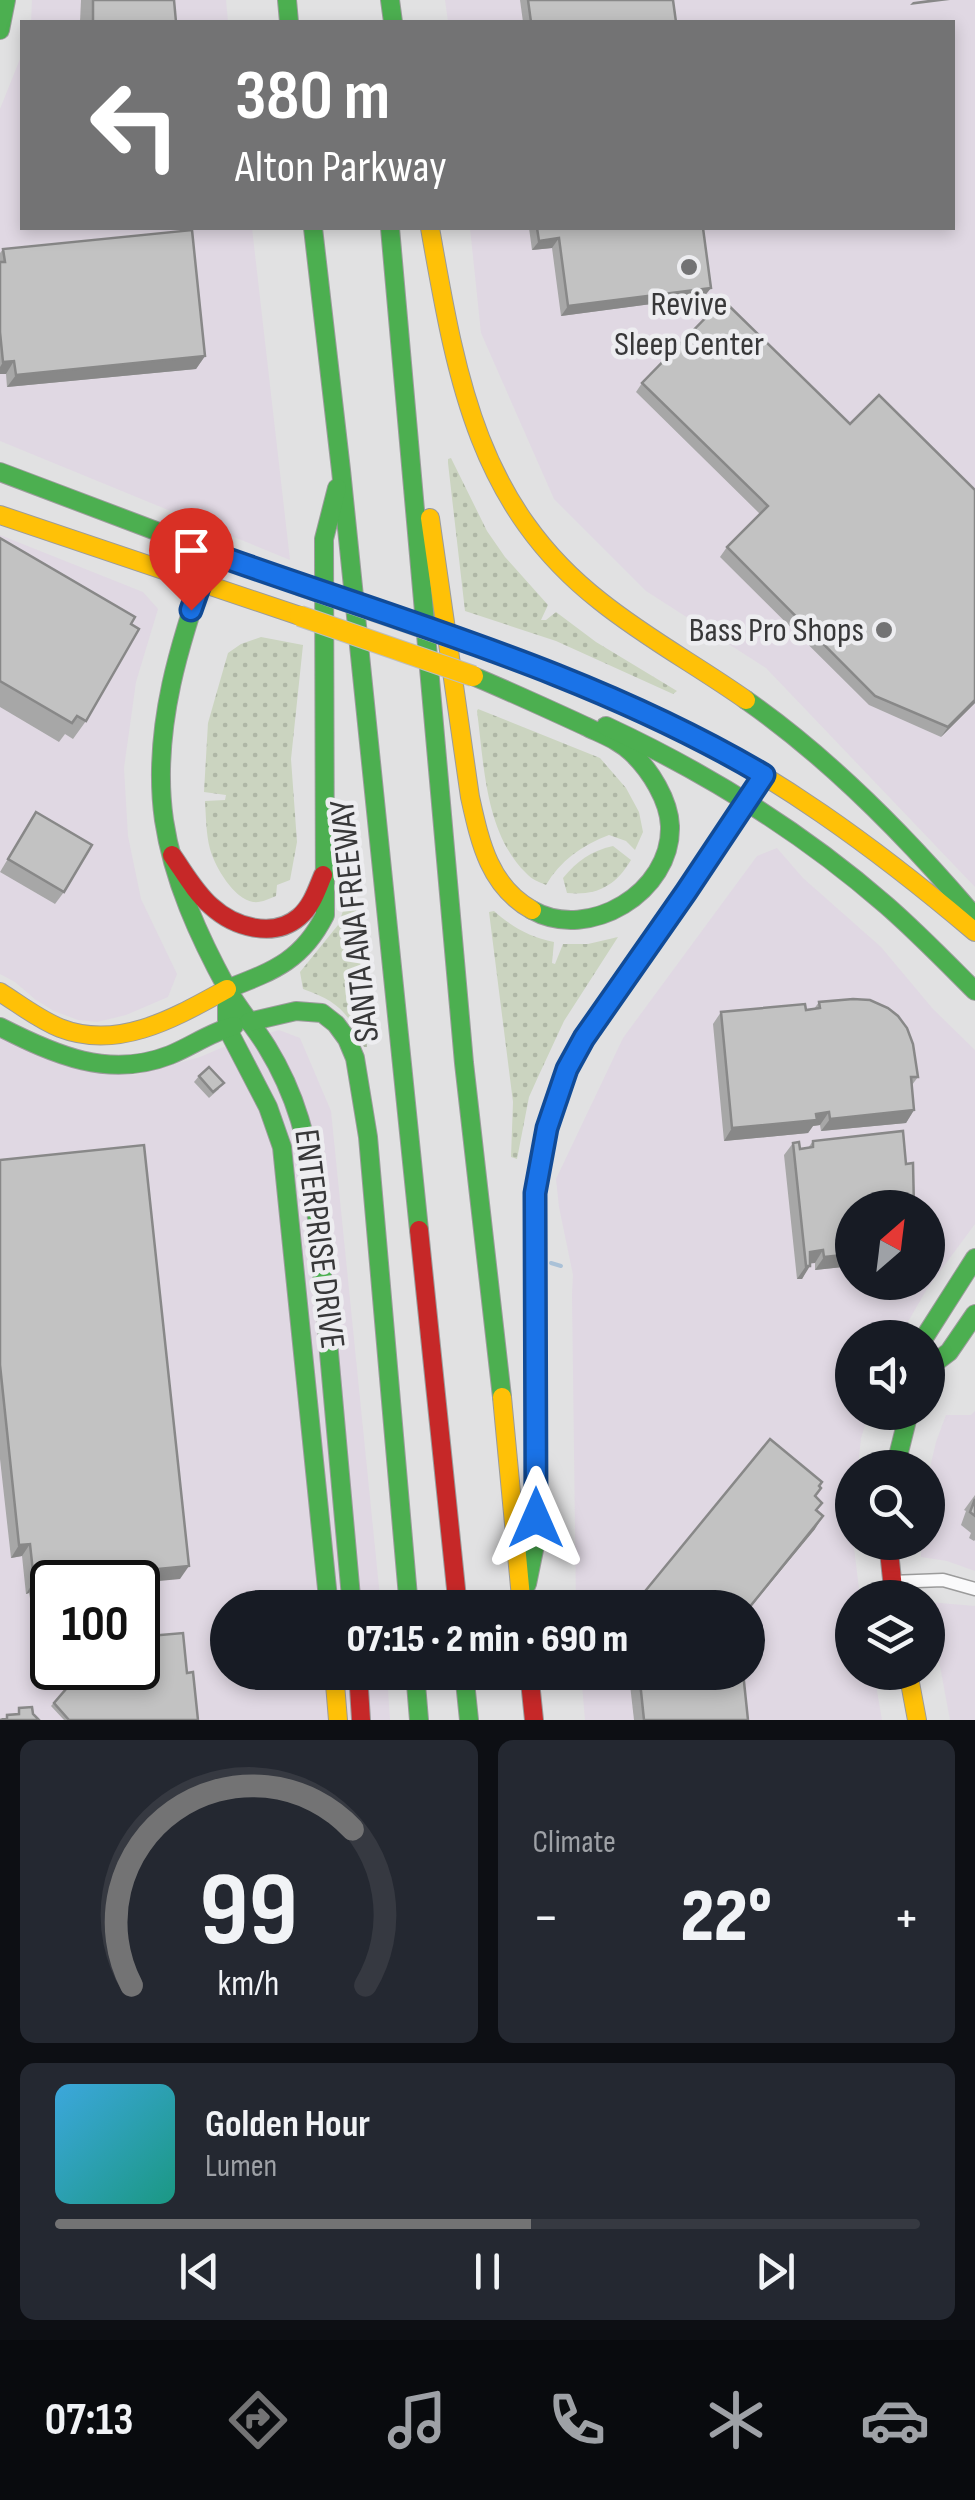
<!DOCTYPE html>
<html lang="en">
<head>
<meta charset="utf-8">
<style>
	:root { --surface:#171b24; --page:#242831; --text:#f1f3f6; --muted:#9ea1a6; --line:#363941; --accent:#737374 }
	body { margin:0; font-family:"Sofia Sans Condensed",sans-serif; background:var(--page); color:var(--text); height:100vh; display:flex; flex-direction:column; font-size:38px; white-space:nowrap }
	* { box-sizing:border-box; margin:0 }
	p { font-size:32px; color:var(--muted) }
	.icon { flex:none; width:55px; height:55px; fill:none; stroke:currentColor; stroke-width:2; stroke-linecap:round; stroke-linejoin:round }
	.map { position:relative; height:1720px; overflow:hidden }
	.side { display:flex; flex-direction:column; gap:20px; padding:20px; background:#0d0f14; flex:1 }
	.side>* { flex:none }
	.banner { position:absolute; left:20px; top:20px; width:935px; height:210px; border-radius:0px; box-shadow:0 5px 15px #0003; background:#737374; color:#fff; overflow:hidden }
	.needle { width:65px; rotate:28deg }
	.tools { position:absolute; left:835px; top:1190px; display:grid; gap:20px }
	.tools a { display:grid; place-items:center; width:110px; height:110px; border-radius:50%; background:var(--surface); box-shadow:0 5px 15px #0003; font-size:50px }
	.speed { position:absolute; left:30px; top:1560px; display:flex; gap:20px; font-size:50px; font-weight:700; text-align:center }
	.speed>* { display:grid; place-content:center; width:130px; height:130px; border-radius:50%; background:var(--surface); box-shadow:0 5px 15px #0003; line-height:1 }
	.speed .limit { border:5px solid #111; border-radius:15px; background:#fff; color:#111 }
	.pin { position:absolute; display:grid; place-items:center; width:85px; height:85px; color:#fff; margin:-102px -42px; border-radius:50% 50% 50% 0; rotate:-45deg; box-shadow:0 0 10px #0007 }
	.pin .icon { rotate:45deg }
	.me { position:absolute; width:110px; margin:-55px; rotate:0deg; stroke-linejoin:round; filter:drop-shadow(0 0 8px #0008) }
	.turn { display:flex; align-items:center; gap:35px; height:210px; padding:0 50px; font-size:45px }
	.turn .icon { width:130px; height:130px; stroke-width:2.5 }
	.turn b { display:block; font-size:70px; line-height:85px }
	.big { font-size:75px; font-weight:800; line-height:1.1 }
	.side .tile { flex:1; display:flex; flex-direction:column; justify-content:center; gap:15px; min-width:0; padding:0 35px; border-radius:15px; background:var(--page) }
	.side .dial { align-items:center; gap:0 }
	.dial svg { height:260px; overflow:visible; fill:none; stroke:var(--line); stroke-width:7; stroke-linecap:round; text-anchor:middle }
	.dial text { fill:var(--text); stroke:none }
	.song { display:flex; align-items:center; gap:30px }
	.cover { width:120px; height:120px; border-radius:15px; background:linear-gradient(135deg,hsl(200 70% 55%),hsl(170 70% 35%)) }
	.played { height:10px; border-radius:5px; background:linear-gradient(90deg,var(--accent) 55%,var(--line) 55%) }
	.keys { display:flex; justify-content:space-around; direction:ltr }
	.heat { display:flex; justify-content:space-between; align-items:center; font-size:55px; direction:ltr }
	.side .tiles { flex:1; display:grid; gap:20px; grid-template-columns:1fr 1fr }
	.tile:last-child { grid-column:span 2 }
	.trip { position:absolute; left:210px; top:1590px; width:555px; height:100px; border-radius:50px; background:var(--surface); box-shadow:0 5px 15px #0003; font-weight:800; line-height:100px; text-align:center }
	.tabs { display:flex; height:160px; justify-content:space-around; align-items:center; background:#090b0e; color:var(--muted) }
	.tabs .icon { width:70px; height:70px }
	.tabs .current { color:var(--accent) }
	.tabs b { font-size:45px; color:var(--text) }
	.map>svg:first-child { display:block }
	.commercial { fill:#e0d8e3; fill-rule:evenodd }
	.garden { fill:url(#garden-dots) }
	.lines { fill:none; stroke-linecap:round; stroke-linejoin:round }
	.stream { stroke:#aac1d7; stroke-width:4 }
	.street-casing { stroke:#9b9b9b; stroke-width:15 }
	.fast-casing { stroke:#9b9b9b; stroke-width:20 }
	.slow-casing { stroke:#9b9b9b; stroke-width:20 }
	.jam-casing { stroke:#9b9b9b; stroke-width:20 }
	.street { stroke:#fafafb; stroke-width:12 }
	.fast { stroke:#4caf50; stroke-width:18 }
	.slow { stroke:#ffc107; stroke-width:18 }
	.jam { stroke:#c62828; stroke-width:18 }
	.fast-bridge-casing { stroke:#bebebe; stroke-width:22; stroke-linecap:butt }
	.slow-bridge-casing { stroke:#bebebe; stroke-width:22; stroke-linecap:butt }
	.fast-bridge { stroke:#4caf50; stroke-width:20 }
	.slow-bridge { stroke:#ffc107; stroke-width:20 }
	.wall { fill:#a7a7a7 }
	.shaded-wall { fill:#888 }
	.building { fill:#c2c2c2; stroke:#888; stroke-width:2.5 }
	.route-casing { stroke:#114b97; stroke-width:25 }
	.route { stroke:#1a73e8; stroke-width:18 }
	.poi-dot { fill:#737374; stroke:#ededf0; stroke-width:4 }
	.labels { text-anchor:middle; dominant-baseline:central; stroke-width:9; stroke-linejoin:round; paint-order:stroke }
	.poi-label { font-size:35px; fill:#383839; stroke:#ededf0 }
	.street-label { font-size:35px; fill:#383839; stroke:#ededf0 }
</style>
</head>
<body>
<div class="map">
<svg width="975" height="1720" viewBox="0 0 975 1720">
	<defs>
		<pattern id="garden-dots" width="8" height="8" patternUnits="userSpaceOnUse" patternTransform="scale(2.5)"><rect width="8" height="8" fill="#cbd4c0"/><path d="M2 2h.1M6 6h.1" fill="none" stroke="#afb7a6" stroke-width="1.8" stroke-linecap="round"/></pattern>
	</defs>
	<rect width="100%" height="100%" fill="#e1e1e2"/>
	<g class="commercial">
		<polygon points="32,0 226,0 228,22 31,22"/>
		<polygon points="445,0 975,0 975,887 766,668 646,591 554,499 481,333 470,228 952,228 952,22 448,22"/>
		<polygon points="22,54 22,228 252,228 290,560 0,441 0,109"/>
		<polygon points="0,535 143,592 158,609 136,682 124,768 128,836 141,899 177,974 168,997 126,1015 97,1022 78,1020 54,1011 36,1000 15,982 0,974"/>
		<path d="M 777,848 L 803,878 L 881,947 L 933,1009 L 975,1050 L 975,1224 L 927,1289 L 899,1337 L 852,1338 L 852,1412 L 869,1413 L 861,1438 L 858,1467 L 852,1468 L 852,1531 L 860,1597 L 852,1598 L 852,1672 L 874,1673 L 882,1720 L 585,1720 L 581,1673 L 748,1672 L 748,1608 L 576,1607 L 572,1295 L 573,1275 L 559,1207 L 556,1179 L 623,1038 L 757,856 ZM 852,1208 L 928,1208 L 928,1282 L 852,1282 Z"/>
		<path d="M 0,1027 L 92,1069 L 135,1075 L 200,1057 L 221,1048 L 279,1030 L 300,1038 L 331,1111 L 381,1607 L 228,1608 L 228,1672 L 387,1673 L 390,1720 L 0,1720 ZM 52,1582 L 138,1582 L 138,1668 L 52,1668 Z"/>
		<polygon points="975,1411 975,1571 947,1561 921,1557 921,1543 928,1542 928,1476 936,1442 946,1415 971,1415"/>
		<polygon points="928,1602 975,1606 975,1720 950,1720"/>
	</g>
	<g class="garden">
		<polygon points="451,458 487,531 505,557 548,605 541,620 546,620 556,612 596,642 677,691 673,694 556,641 465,611 448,463 448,459"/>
		<path d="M 261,637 L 303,645 L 291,759 L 297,842 L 290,880 L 277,885 L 276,896 C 269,899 261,903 253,902 C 234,899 215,867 210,849 C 206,834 206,816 205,801 L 225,800 L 226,795 L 204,792 L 208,723 L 228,653 L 241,644 Z"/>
		<path d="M 478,709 L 600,758 L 626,788 L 639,812 L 643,832 L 635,850 L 626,841 L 609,835 C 582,845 560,861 546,885 C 539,882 531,879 526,873 C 485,833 484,764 477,711 Z"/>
		<path d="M 613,846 L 631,860 C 616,885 598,896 567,893 L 563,878 C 577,861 591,851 613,846 Z"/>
		<path d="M 356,910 L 367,1047 L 364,1047 C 349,1013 338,1001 303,989 L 300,972 L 338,925 L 343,911 Z"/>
		<path d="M 494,911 C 512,927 530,937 554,942 L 552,963 L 555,964 L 563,944 L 588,944 L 618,937 L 564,1021 L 538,1077 L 529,1097 L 517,1159 L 511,1157 L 513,1102 L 489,912 Z"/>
	</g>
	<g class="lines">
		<polyline class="stream" points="551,1263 561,1266"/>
		<defs>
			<polyline id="street" points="891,1582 943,1580 975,1589"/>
			<g id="fast">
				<polyline points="287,0 289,22"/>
				<polyline points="390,0 393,22"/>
				<polyline points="0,30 6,0"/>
				<polyline points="313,228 341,470 419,1230"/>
				<polyline points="390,228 464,1063 502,1397"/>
				<polyline points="0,472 299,585"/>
				<path d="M 211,553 C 181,638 151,729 164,820 C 173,880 199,937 228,990 C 239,1010 255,1027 267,1047 C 296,1094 309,1143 315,1197 L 352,1608"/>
				<path d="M 473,676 C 511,692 548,709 585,726 C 601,734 619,740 632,753 C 650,770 669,800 670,826 C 672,892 589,942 532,910"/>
				<path d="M 746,700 C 832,760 907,837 975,917"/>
				<path d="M 606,726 C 707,773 802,832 886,905 C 917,932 946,962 975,991"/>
				<polyline points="227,989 227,1028 268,1107 282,1147 329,1608"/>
				<path d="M 227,989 C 273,971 302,961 325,915 L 324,539 L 337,488"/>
				<polyline points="249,1022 296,1011 322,1013 336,1024 347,1039 355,1058 368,1137 409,1608"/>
				<path d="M 0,1027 C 55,1055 109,1079 170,1055 C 192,1046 211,1032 234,1026"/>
				<polyline points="924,1338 975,1258"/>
				<polyline points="928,1368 949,1352 975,1314"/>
				<polyline points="895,1468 909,1412"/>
				<polyline points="527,1584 536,1540 535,1193 547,1128 567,1069 584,1037 686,892 763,775"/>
				<polyline points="415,1672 419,1720"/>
				<polyline points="464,1672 469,1720"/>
			</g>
			<g id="slow">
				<path d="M 430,228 C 456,374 476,504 600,601 C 646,638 698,666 746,700"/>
				<polyline points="0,515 300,616"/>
				<path d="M 430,518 L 470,797 C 480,842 489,886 532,910"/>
				<path d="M 470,644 C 532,666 595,688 654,716 C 772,772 876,848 975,932"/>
				<path d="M 0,992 C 19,1004 38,1019 60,1028 C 119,1051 176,1017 227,989"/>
				<polyline points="502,1397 522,1608"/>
				<polyline points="334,1672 338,1720"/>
				<polyline points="908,1672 917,1720"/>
			</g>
			<g id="jam">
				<path d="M 172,855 C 184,872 195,892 211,906 C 234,927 273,939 299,917 C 312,906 317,889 323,875"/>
				<polyline points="419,1230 458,1608"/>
				<polyline points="888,1542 894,1598"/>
				<polyline points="358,1672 361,1720"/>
				<polyline points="529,1672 534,1720"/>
			</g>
		</defs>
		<use href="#street" class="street-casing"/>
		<use href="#fast" class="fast-casing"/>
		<use href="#slow" class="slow-casing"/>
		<use href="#jam" class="jam-casing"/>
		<use href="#street" class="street"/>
		<use href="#fast" class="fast"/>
		<use href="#slow" class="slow"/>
		<use href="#jam" class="jam"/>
		<defs>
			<polyline id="fast-bridge" points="299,585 470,644"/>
			<polyline id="slow-bridge" points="300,616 473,676"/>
		</defs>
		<use href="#fast-bridge" class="fast-bridge-casing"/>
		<use href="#slow-bridge" class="slow-bridge-casing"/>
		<use href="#fast-bridge" class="fast-bridge"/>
		<use href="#slow-bridge" class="slow-bridge"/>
	</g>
	<g class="wall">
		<polygon points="81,0 174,0 176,22 80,22"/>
		<polygon points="520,0 673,0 676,22 523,22"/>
		<polygon points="529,228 703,228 704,297 561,316 552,248 532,250"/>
		<polygon points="3,249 205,356 196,369 7,387 6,374 0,374 0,253"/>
		<polygon points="642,383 975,703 941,737 869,705 720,557 727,547 760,514 636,392"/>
		<polygon points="0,538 86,721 73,739 65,734 59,742 0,707"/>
		<polygon points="36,812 64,892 55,904 0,872"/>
		<polygon points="819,1002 918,1077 912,1085 914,1110 906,1123 821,1131 820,1125 813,1126 808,1133 724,1141 713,1024 721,1012 814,1009"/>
		<polygon points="199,1076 219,1089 209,1098 194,1082"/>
		<polygon points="813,1141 852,1208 852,1266 815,1270 815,1263 810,1263 802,1279 797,1279 784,1155 793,1143 800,1149 808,1148"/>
		<polygon points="0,1160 180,1579 52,1582 30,1598 29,1593 26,1594 22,1556 11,1558 0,1459"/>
		<polygon points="819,1487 815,1497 817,1511 815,1529 748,1610 748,1608 644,1608 637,1602 646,1590"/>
		<polygon points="975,1495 975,1540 974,1541 969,1538 971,1533 961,1525 966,1511 964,1510"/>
		<polygon points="74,1668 138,1668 187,1673 198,1720 64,1720 51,1706 65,1690 71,1678"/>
		<polygon points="632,1672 743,1672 748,1720 634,1720 629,1676"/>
	</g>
	<g class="shaded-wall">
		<polygon points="928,0 950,0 910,5 913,2"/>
		<polygon points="559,238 552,248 532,250 539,241"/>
		<polygon points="711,288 704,297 561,316 568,306"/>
		<polygon points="205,356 196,369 7,387 16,375"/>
		<polygon points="14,361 6,374 0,374 0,367 3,362"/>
		<polygon points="975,700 975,703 941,737 948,727"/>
		<polygon points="914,1110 906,1123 821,1131 830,1119"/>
		<polygon points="829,1112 820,1125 813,1126 808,1133 724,1141 732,1128"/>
		<polygon points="823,1250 815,1263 806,1264 810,1252"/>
		<polygon points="852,1254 852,1266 815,1270 824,1257"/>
		<polygon points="806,1266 810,1266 802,1279 797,1279"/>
		<polygon points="823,1516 815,1529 748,1610 748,1609"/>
		<polygon points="30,1544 22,1556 11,1558 19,1545"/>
		<polygon points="189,1566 180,1579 138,1583 60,1582 63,1578"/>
		<polygon points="34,1581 38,1581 29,1593 26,1594"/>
		<polygon points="52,1584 52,1596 30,1598 39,1586"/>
	</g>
	<g class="building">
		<polygon points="93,0 174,0 176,22 93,22"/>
		<polygon points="528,0 673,0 676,22 531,22"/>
		<polygon points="537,228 703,228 711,288 568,306 559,238 539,241"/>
		<polygon points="192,230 205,356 16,375 14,361 3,362 0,332 0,262 5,262 3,249"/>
		<polygon points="723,300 850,424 879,395 975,490 975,700 948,727 875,696 727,547 768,506 642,383"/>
		<polygon points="0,538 135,617 131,624 139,629 86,721 77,716 72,723 0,681"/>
		<polygon points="36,812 92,845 64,892 8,859"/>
		<polygon points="853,999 870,1000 888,1008 898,1016 907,1028 913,1044 918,1077 911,1077 914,1110 830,1119 829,1112 816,1114 817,1120 732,1128 721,1012 805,1004 806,1010 820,1008 819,1002"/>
		<polygon points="209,1067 224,1083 213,1092 199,1076"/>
		<polygon points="903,1131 906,1164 913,1163 914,1208 852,1208 852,1254 824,1257 823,1250 810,1252 810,1266 806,1266 793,1143 799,1142 800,1149 813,1147 813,1141"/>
		<polygon points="144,1145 189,1566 63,1578 64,1582 52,1582 52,1584 39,1586 38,1581 34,1581 30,1544 19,1545 0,1365 0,1160"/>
		<polygon points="770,1439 822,1482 819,1486 821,1488 815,1496 822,1503 816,1510 823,1516 748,1609 737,1606 736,1608 668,1608 646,1590"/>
		<polygon points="975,1499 975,1516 970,1512"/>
		<polygon points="183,1633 187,1673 193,1672 198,1720 69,1720 54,1703 66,1689 73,1675 75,1668 138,1668 138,1637"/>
		<polygon points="639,1672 743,1672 748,1720 644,1720"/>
		<polygon points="32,1707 33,1714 39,1720 0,1720 7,1718 7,1715 19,1714 19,1708"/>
	</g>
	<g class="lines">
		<defs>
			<path id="route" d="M 191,610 L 211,553 C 398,620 592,673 764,775 L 686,892 L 584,1038 L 567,1069 L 547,1128 L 535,1193 L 536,1518"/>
		</defs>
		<use href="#route" class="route-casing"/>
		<use href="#route" class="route"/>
	</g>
	<g class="poi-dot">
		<circle cx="689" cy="267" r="10"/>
		<circle cx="884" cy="630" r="10"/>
	</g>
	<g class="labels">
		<g class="poi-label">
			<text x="689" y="304">Revive<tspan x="689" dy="40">Sleep Center</tspan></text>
			<text x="864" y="630" text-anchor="end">Bass Pro Shops</text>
		</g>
		<g class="street-label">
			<text transform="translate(355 921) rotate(-96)">SANTA ANA FREEWAY</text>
			<text transform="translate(319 1239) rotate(83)">ENTERPRISE DRIVE</text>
		</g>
	</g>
</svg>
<div class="tools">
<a><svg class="needle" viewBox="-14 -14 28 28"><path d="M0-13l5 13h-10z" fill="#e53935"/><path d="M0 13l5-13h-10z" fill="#9ea1a6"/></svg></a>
<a><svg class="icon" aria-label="sound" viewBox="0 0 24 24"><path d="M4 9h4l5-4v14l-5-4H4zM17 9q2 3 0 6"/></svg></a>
<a><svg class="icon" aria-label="search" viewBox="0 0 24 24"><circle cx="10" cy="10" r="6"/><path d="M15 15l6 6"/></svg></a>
<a><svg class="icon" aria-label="layers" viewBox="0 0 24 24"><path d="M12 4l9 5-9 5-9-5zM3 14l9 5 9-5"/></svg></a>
</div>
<div class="speed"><div class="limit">100</div></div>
<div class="pin" style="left:191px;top:610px;background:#d93025"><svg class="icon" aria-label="arrive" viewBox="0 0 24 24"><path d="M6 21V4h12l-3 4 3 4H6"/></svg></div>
<svg class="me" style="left:536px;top:1518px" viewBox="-20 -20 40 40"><path d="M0-17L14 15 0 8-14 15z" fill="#1a73e8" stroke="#fff" stroke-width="4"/></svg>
<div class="trip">07:15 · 2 min · 690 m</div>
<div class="banner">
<div class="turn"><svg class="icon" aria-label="left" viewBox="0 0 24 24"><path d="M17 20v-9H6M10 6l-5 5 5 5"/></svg><div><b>380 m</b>Alton Parkway</div></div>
</div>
</div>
<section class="side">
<div class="tiles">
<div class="tile dial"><svg viewBox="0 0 100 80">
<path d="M14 69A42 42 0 1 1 86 69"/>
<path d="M14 69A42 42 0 0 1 82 21" stroke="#737374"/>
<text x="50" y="56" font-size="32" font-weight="700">99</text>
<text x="50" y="72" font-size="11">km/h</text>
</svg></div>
<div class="tile"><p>Climate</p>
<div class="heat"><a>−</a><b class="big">22°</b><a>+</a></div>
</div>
<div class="tile">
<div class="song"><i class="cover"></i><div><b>Golden Hour</b><p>Lumen</p></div></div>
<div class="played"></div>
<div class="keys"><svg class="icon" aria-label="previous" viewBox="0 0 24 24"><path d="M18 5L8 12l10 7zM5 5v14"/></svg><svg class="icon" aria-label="pause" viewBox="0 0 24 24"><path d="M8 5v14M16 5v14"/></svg><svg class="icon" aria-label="next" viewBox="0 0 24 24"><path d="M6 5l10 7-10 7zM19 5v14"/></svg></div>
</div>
</div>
</section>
<nav class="tabs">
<b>07:13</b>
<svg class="icon current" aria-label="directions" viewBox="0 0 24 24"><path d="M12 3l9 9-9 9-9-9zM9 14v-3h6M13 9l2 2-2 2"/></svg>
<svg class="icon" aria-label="music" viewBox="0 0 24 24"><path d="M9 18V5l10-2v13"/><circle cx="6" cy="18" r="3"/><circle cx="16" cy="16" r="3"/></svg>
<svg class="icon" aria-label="phone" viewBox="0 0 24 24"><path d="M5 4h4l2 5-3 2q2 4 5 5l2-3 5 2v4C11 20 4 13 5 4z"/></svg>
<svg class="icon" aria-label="climate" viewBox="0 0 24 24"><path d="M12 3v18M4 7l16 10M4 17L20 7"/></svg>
<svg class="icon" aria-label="car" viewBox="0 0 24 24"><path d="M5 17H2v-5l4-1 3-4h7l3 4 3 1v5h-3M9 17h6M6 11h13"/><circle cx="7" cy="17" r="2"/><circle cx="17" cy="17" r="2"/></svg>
</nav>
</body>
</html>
